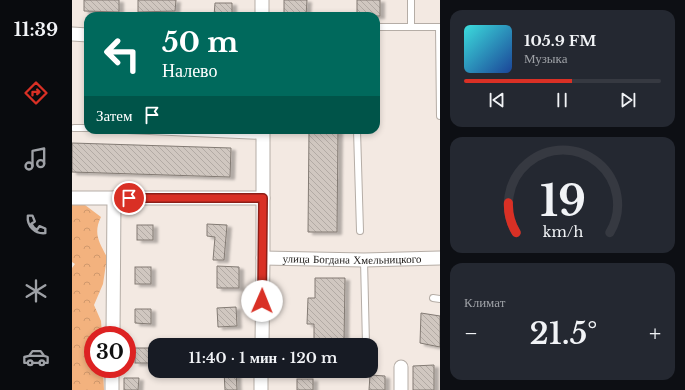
<!DOCTYPE html>
<html lang="ru">
<head>
<meta charset="utf-8">
<style>
	:root { --surface:#171b24; --page:#242831; --text:#f1f3f6; --muted:#9ea1a6; --line:#363941; --accent:#d93025 }
	body { margin:0; font-family:"Libre Baskerville",serif; background:var(--page); color:var(--text); height:100vh; display:flex; flex-direction:column; font-size:15px; white-space:nowrap }
	* { box-sizing:border-box; margin:0 }
	p { font-size:13px; color:var(--muted) }
	.icon { flex:none; width:22px; height:22px; fill:none; stroke:currentColor; stroke-width:2; stroke-linecap:round; stroke-linejoin:round }
	.map { position:relative; flex:1; overflow:hidden }
	.side { display:flex; flex-direction:column; gap:10px; padding:10px; background:#0d0f14; width:245px }
	.side>* { flex:none }
	.hud { position:absolute; left:12px; top:12px; width:296px; height:122px; border-radius:12px; box-shadow:0 2px 6px #0003; background:#00695c; color:#fff; overflow:hidden }
	.speed { position:absolute; left:12px; top:326px; display:flex; gap:8px; font-size:20px; font-weight:700; text-align:center }
	.speed>* { display:grid; place-content:center; width:52px; height:52px; border-radius:50%; background:var(--surface); box-shadow:0 2px 6px #0003; line-height:1 }
	.speed .limit { border:6px solid #d22; background:#fff; color:#111 }
	.pin { position:absolute; display:grid; place-items:center; width:34px; height:34px; color:#fff; margin:-17px; border:2px solid #fff; border-radius:50%; box-shadow:0 1px 4px #0007 }
	.me { position:absolute; width:44px; margin:-22px; rotate:1deg; stroke-linejoin:round; filter:drop-shadow(0 0 3px #0008) }
	.turn { display:flex; align-items:center; gap:14px; height:84px; padding:0 12px; font-size:18px }
	.turn .icon { width:52px; height:52px; stroke-width:2.5 }
	.turn b { display:block; font-size:28px; line-height:34px }
	.then { display:flex; align-items:center; height:38px; padding:0 12px; background:#0003; gap:8px; font-size:15px }
	.big { font-size:30px; font-weight:600; line-height:1.1 }
	.side .tile { flex:1; display:flex; flex-direction:column; justify-content:center; gap:6px; min-width:0; padding:0 14px; border-radius:12px; background:var(--page) }
	.side .dial { align-items:center; gap:0 }
	.dial svg { height:104px; overflow:visible; fill:none; stroke:var(--line); stroke-width:7; stroke-linecap:round; text-anchor:middle }
	.dial text { fill:var(--text); stroke:none }
	.song { display:flex; align-items:center; gap:12px }
	.cover { width:48px; height:48px; border-radius:6px; background:linear-gradient(135deg,hsl(180 70% 55%),hsl(220 70% 35%)) }
	.played { height:4px; border-radius:2px; background:linear-gradient(90deg,var(--accent) 55%,var(--line) 55%) }
	.keys { display:flex; justify-content:space-around; direction:ltr }
	.heat { display:flex; justify-content:space-between; align-items:center; font-size:22px; direction:ltr }
	.trip { position:absolute; left:76px; top:338px; width:230px; height:40px; border-radius:12px; background:var(--surface); box-shadow:0 2px 6px #0003; font-weight:600; line-height:40px; text-align:center }
	main { display:flex; flex:1; min-height:0 }
	.dock { display:flex; flex-direction:column; width:72px; justify-content:space-around; align-items:center; background:#090b0e; color:var(--muted) }
	.dock .icon { width:28px; height:28px }
	.dock .current { color:var(--accent) }
	.dock b { font-size:18px; color:var(--text) }
	.map>svg:first-child { display:block }
	.forest { fill:url(#forest-crowns) }
	.building { fill:url(#building-back-hatch); stroke:#837b74; filter:url(#shadow) }
	.lines { fill:none; stroke-linecap:round; stroke-linejoin:round }
	.service-casing { stroke:#b5ada6; stroke-width:8 }
	.minor-casing { stroke:#b5ada6; stroke-width:15 }
	.service { stroke:#fff; stroke-width:6 }
	.minor { stroke:#fff; stroke-width:13 }
	.route-casing { stroke:#8d1f18; stroke-width:10 }
	.route { stroke:#d93025; stroke-width:7 }
	.labels { text-anchor:middle; dominant-baseline:central; stroke-width:4; stroke-linejoin:round; paint-order:stroke }
	.street-label { font-size:11px; fill:#1a1714; stroke:#fff }
</style>
</head>
<body>
<main>
<nav class="dock">
<b>11:39</b>
<svg class="icon current" aria-label="directions" viewBox="0 0 24 24"><path d="M12 3l9 9-9 9-9-9zM9 14v-3h6M13 9l2 2-2 2"/></svg>
<svg class="icon" aria-label="music" viewBox="0 0 24 24"><path d="M9 18V5l10-2v13"/><circle cx="6" cy="18" r="3"/><circle cx="16" cy="16" r="3"/></svg>
<svg class="icon" aria-label="phone" viewBox="0 0 24 24"><path d="M5 4h4l2 5-3 2q2 4 5 5l2-3 5 2v4C11 20 4 13 5 4z"/></svg>
<svg class="icon" aria-label="climate" viewBox="0 0 24 24"><path d="M12 3v18M4 7l16 10M4 17L20 7"/></svg>
<svg class="icon" aria-label="car" viewBox="0 0 24 24"><path d="M5 17H2v-5l4-1 3-4h7l3 4 3 1v5h-3M9 17h6M6 11h13"/><circle cx="7" cy="17" r="2"/><circle cx="17" cy="17" r="2"/></svg>
</nav>
<div class="map">
<svg width="368" height="390" viewBox="0 0 368 390">
	<defs>
		<pattern id="forest-crowns" width="20" height="18" patternUnits="userSpaceOnUse"><rect width="20" height="18" fill="#f3b27e"/><path d="M2 6a3 3 0 1 1 6 0M12 15a3 3 0 1 1 6 0" fill="none" stroke="#d0986c"/></pattern>
		<pattern id="building-back-hatch" width="6" height="6" patternUnits="userSpaceOnUse"><rect width="6" height="6" fill="#d0c7c0"/><path d="M-1 5l2 2M0 0l6 6M5-1l2 2" fill="none" stroke="#b2aaa4"/></pattern>
		<filter id="shadow"><feDropShadow dx="4.5" dy="2.5" stdDeviation="1" flood-color="#0004"/></filter>
	</defs>
	<rect width="100%" height="100%" fill="#f3e9e2"/>
	<path class="forest" d="M 0,200 L 11,200 L 13,205 L 29,217 C 21,233 27,242 35,257 L 31,284 L 22,305 L 29,321 L 30,335 L 21,335 L 21,369 L 31,369 L 32,390 L 0,390 L 0,268 L 3,264 L 0,262 Z"/>
	<g class="building">
		<polygon points="12,0 47,0 47,12 12,11"/>
		<polygon points="66,0 104,0 103,11 66,12"/>
		<polygon points="212,0 235,0 234,16 212,16"/>
		<rect x="285" y="0" width="23" height="16"/>
		<polygon points="143,3 160,3 160,16 142,16"/>
		<polygon points="237,130 266,130 265,232 236,232"/>
		<polygon points="0,143 159,148 158,177 0,172"/>
		<polygon points="135,224 155,225 152,260 141,260 143,237 135,236"/>
		<rect x="65" y="225" width="16" height="15"/>
		<polygon points="145,266 167,267 167,288 145,288"/>
		<rect x="63" y="267" width="16" height="17"/>
		<polygon points="243,278 273,278 272,343 242,343 242,324 235,324 236,298 243,298"/>
		<polygon points="164,307 165,326 146,327 145,308"/>
		<polygon points="63,309 79,309 79,324 63,323"/>
		<polygon points="349,313 368,316 368,347 348,343"/>
		<rect x="63" y="348" width="16" height="15"/>
		<polygon points="362,365 362,390 341,390 341,366"/>
		<polygon points="152,371 164,371 165,390 153,390"/>
		<polygon points="298,375 313,376 313,390 297,390"/>
		<polygon points="52,378 67,378 66,390 52,390"/>
		<rect x="225" y="379" width="16" height="11"/>
	</g>
	<g class="lines">
		<defs>
			<g id="service">
				<polyline points="339,0 339,27"/>
				<polyline points="304,27 368,27"/>
				<polyline points="367,27 368,116"/>
				<polyline points="2,128 16,128"/>
				<polyline points="55,130 191,136"/>
				<polyline points="285,130 288,231"/>
				<polyline points="292,260 294,345"/>
				<polyline points="361,298 368,299"/>
			</g>
			<g id="minor">
				<polyline points="190,16 190,0"/>
				<polyline points="0,34 16,35"/>
				<polyline points="0,198 191,198"/>
				<path id="s1" d="M 191,258 L 292,260 L 368,258"/>
				<polyline points="41,335 42,198"/>
				<polyline points="190,345 191,258 191,130"/>
				<polyline points="40,390 40,369"/>
				<polyline points="189,390 189,371"/>
				<polyline points="329,390 329,367"/>
			</g>
		</defs>
		<use href="#service" class="service-casing"/>
		<use href="#minor" class="minor-casing"/>
		<use href="#service" class="service"/>
		<use href="#minor" class="minor"/>
	</g>
	<g class="lines">
		<defs>
			<polyline id="route" points="57,198 191,198 190,301"/>
		</defs>
		<use href="#route" class="route-casing"/>
		<use href="#route" class="route"/>
	</g>
	<g class="labels">
		<g class="street-label">
			<text stroke="none"><textPath href="#s1" startOffset="89">улица Богдана Хмельницкого</textPath></text>
		</g>
	</g>
</svg>
<div class="speed"><div class="limit">30</div></div>
<div class="pin" style="left:57px;top:198px;background:#d93025"><svg class="icon" aria-label="arrive" viewBox="0 0 24 24"><path d="M6 21V4h12l-3 4 3 4H6"/></svg></div>
<svg class="me" style="left:190px;top:301px" viewBox="-20 -20 40 40"><circle r="19" fill="#fff"/><path d="M0-13L10 11 0 6-10 11z" fill="#d93025"/></svg>
<div class="trip">11:40 · 1 мин · 120 m</div>
<div class="hud">
<div class="turn"><svg class="icon" aria-label="left" viewBox="0 0 24 24"><path d="M17 20v-9H6M10 6l-5 5 5 5"/></svg><div><b>50 m</b>Налево</div></div>
<div class="then">Затем<svg class="icon" aria-label="arrive" viewBox="0 0 24 24"><path d="M6 21V4h12l-3 4 3 4H6"/></svg></div>
</div>
</div>
<section class="side">
<div class="tile">
<div class="song"><i class="cover"></i><div><b>105.9 FM</b><p>Музыка</p></div></div>
<div class="played"></div>
<div class="keys"><svg class="icon" aria-label="previous" viewBox="0 0 24 24"><path d="M18 5L8 12l10 7zM5 5v14"/></svg><svg class="icon" aria-label="pause" viewBox="0 0 24 24"><path d="M8 5v14M16 5v14"/></svg><svg class="icon" aria-label="next" viewBox="0 0 24 24"><path d="M6 5l10 7-10 7zM19 5v14"/></svg></div>
</div>
<div class="tile dial"><svg viewBox="0 0 100 80">
<path d="M14 69A42 42 0 1 1 86 69"/>
<path d="M14 69A42 42 0 0 1 8 46" stroke="#d93025"/>
<text x="50" y="56" font-size="32" font-weight="700">19</text>
<text x="50" y="72" font-size="11">km/h</text>
</svg></div>
<div class="tile"><p>Климат</p>
<div class="heat"><a>−</a><b class="big">21.5°</b><a>+</a></div>
</div>
</section>
</main>
</body>
</html>
